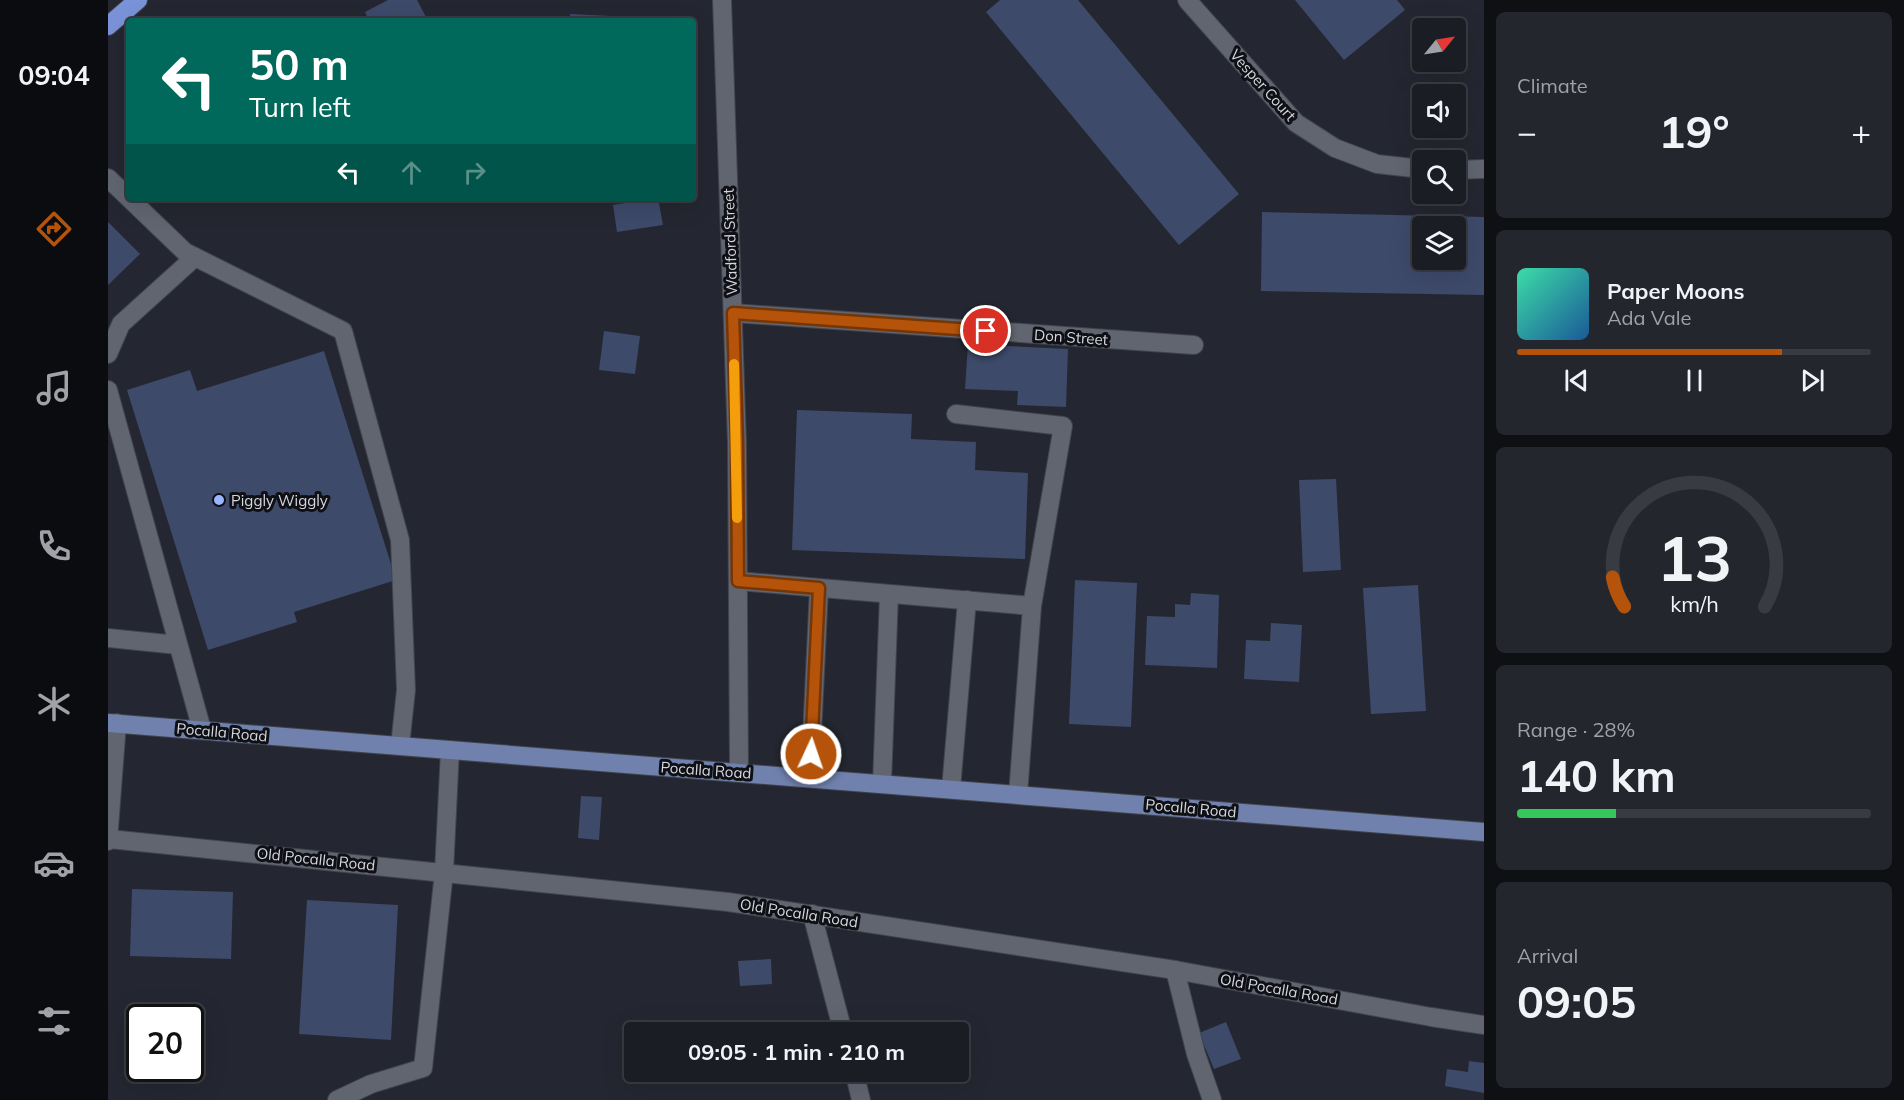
<!DOCTYPE html>
<html lang="en">
<head>
<meta charset="utf-8">
<style>
	:root { --surface:#1b1d25; --page:#24262d; --text:#f1f3f6; --muted:#a0a2a7; --line:#393b42; --accent:#b45309 }
	body { margin:0; font-family:Mulish,sans-serif; background:var(--page); color:var(--text); height:100vh; display:flex; flex-direction:column; font-size:22px; white-space:nowrap }
	* { box-sizing:border-box; margin:0 }
	p { font-size:20px; color:var(--muted) }
	.icon { flex:none; width:33px; height:33px; fill:none; stroke:currentColor; stroke-width:2; stroke-linecap:round; stroke-linejoin:round }
	.map { position:relative; flex:1; overflow:hidden }
	.sheet { display:flex; flex-direction:column; gap:12px; padding:12px; background:#0f1014; width:420px }
	.sheet>* { flex:none }
	.banner { position:absolute; left:18px; top:18px; width:570px; height:183px; border-radius:6px; box-shadow:0 6px 24px #0002,0 0 0 2px var(--line); background:#00695c; color:#fff; overflow:hidden }
	.needle { width:39px; rotate:60deg }
	.fabs { position:absolute; left:1304px; top:18px; display:grid; gap:12px }
	.fabs a { display:grid; place-items:center; width:54px; height:54px; border-radius:6px; background:var(--surface); box-shadow:0 6px 24px #0002,0 0 0 2px var(--line); font-size:30px }
	.speed { position:absolute; left:18px; top:1004px; display:flex; gap:12px; font-size:30px; font-weight:700; text-align:center }
	.speed>* { display:grid; place-content:center; width:78px; height:78px; border-radius:50%; background:var(--surface); box-shadow:0 6px 24px #0002,0 0 0 2px var(--line); line-height:1 }
	.speed .limit { border:3px solid #111; border-radius:9px; background:#fff; color:#111 }
	.pin { position:absolute; display:grid; place-items:center; width:51px; height:51px; color:#fff; margin:-26px; border:3px solid #fff; border-radius:50%; box-shadow:0 2px 6px #0007 }
	.me { position:absolute; width:66px; margin:-33px; rotate:3deg; stroke-linejoin:round; filter:drop-shadow(0 0 4px #0008) }
	.turn { display:flex; align-items:center; gap:21px; height:126px; padding:0 24px; font-size:27px }
	.turn .icon { width:78px; height:78px; stroke-width:2.5 }
	.turn b { display:block; font-size:42px; line-height:51px }
	.lanes { display:flex; align-items:center; height:57px; padding:0 24px; background:#0003; justify-content:center; gap:30px; direction:ltr }
	.lanes .off { opacity:.35 }
	.big { font-size:45px; font-weight:700; line-height:1.1 }
	.sheet .card { flex:1; display:flex; flex-direction:column; justify-content:center; gap:9px; min-width:0; padding:0 21px; border-radius:9px; background:var(--page) }
	.sheet .dial { align-items:center; gap:0 }
	.dial svg { height:156px; overflow:visible; fill:none; stroke:var(--line); stroke-width:7; stroke-linecap:round; text-anchor:middle }
	.dial text { fill:var(--text); stroke:none }
	.song { display:flex; align-items:center; gap:18px }
	.cover { width:72px; height:72px; border-radius:9px; background:linear-gradient(135deg,hsl(160 70% 55%),hsl(210 70% 35%)) }
	.played { height:6px; border-radius:3px; background:linear-gradient(90deg,var(--accent) 75%,var(--line) 75%) }
	.keys { display:flex; justify-content:space-around; direction:ltr }
	.heat { display:flex; justify-content:space-between; align-items:center; font-size:33px; direction:ltr }
	.charge { height:9px; border-radius:4px; background:linear-gradient(90deg,#34c759 28%,var(--line) 0) }
	.trip { position:absolute; left:516px; top:1022px; width:345px; height:60px; border-radius:6px; background:var(--surface); box-shadow:0 6px 24px #0002,0 0 0 2px var(--line); font-weight:700; line-height:60px; text-align:center }
	main { display:flex; flex:1; min-height:0 }
	.menu { display:flex; flex-direction:column; width:108px; justify-content:space-around; align-items:center; background:#0b0c0f; color:var(--muted) }
	.menu .icon { width:42px; height:42px }
	.menu .active { color:var(--accent) }
	.menu b { font-size:27px; color:var(--text) }
	.map>svg:first-child { display:block }
	.building { fill:#3e4a6a; fill-rule:evenodd }
	.lines { fill:none; stroke-linecap:round; stroke-linejoin:round }
	.minor-casing { stroke:#41444c; stroke-width:20 }
	.major-casing { stroke:#41444c; stroke-width:20 }
	.highway-casing { stroke:#41444c; stroke-width:20 }
	.minor { stroke:#606570; stroke-width:18 }
	.major { stroke:#7081ae; stroke-width:18 }
	.highway { stroke:#7a93d8; stroke-width:18 }
	.route-casing { stroke:#753606; stroke-width:15 }
	.route { stroke:#b45309; stroke-width:10 }
	.slow { stroke:#f59e0b; stroke-width:10 }
	.poi-dot { fill:#9ab5fd; stroke:#0f1015; stroke-width:2 }
	.labels { text-anchor:middle; dominant-baseline:central; stroke-width:6; stroke-linejoin:round; paint-order:stroke }
	.street-label { font-size:15px; fill:#d5d7dd; stroke:#0f1015 }
	.poi-label { font-size:15px; fill:#d5d7dd; stroke:#0f1015; text-anchor:start }
</style>
</head>
<body>
<main>
<nav class="menu">
<b>09:04</b>
<svg class="icon active" aria-label="directions" viewBox="0 0 24 24"><path d="M12 3l9 9-9 9-9-9zM9 14v-3h6M13 9l2 2-2 2"/></svg>
<svg class="icon" aria-label="music" viewBox="0 0 24 24"><path d="M9 18V5l10-2v13"/><circle cx="6" cy="18" r="3"/><circle cx="16" cy="16" r="3"/></svg>
<svg class="icon" aria-label="phone" viewBox="0 0 24 24"><path d="M5 4h4l2 5-3 2q2 4 5 5l2-3 5 2v4C11 20 4 13 5 4z"/></svg>
<svg class="icon" aria-label="climate" viewBox="0 0 24 24"><path d="M12 3v18M4 7l16 10M4 17L20 7"/></svg>
<svg class="icon" aria-label="car" viewBox="0 0 24 24"><path d="M5 17H2v-5l4-1 3-4h7l3 4 3 1v5h-3M9 17h6M6 11h13"/><circle cx="7" cy="17" r="2"/><circle cx="17" cy="17" r="2"/></svg>
<svg class="icon" aria-label="filters" viewBox="0 0 24 24"><path d="M4 7h16M4 17h16"/><circle cx="9" cy="7" r="2"/><circle cx="15" cy="17" r="2"/></svg>
</nav>
<div class="map">
<svg width="1376" height="1100" viewBox="0 0 1376 1100">
	<rect width="100%" height="100%" fill="#242731"/>
	<g class="building">
		<polygon points="280,0 309,0 320,21 261,21 257,12"/>
		<polygon points="892,0 970,0 1131,194 1071,245 878,12"/>
		<polygon points="1187,0 1289,0 1297,10 1236,60"/>
		<polygon points="462,14 546,18 545,21 462,21"/>
		<polygon points="547,198 550,198 555,225 509,232 505,205"/>
		<path d="M 1154,212 L 1376,217 L 1376,295 L 1153,291 ZM 1314,226 L 1347,226 L 1347,260 L 1314,260 Z"/>
		<polygon points="0,222 32,254 0,285"/>
		<polygon points="496,331 532,336 527,374 491,370"/>
		<polygon points="860,344 960,349 958,407 909,405 910,391 857,389"/>
		<polygon points="216,351 288,580 186,612 189,622 100,650 19,390 82,370 89,391"/>
		<polygon points="689,410 804,414 803,439 868,442 867,470 920,473 917,559 684,550"/>
		<polygon points="1228,479 1233,570 1195,572 1191,480"/>
		<polygon points="967,580 1029,583 1023,727 961,724"/>
		<polygon points="1310,585 1318,711 1263,714 1255,588"/>
		<polygon points="1083,593 1111,595 1109,668 1037,665 1039,616 1067,617 1067,604 1082,605"/>
		<polygon points="1163,623 1194,625 1191,682 1136,679 1138,640 1162,641"/>
		<polygon points="473,796 494,797 491,840 470,838"/>
		<polygon points="24,889 125,892 123,959 22,956"/>
		<polygon points="199,900 290,905 283,1040 191,1034"/>
		<polygon points="663,959 664,984 632,986 630,961"/>
		<polygon points="1118,1022 1133,1059 1106,1069 1091,1033"/>
		<polygon points="1361,1061 1376,1063 1376,1093 1337,1086 1339,1069 1360,1072"/>
	</g>
	<g class="lines">
		<defs>
			<g id="minor">
				<polyline points="614,0 629,443 631,772"/>
				<polyline points="1079,0 1188,123 1227,148 1269,164 1314,169"/>
				<polyline points="1347,170 1376,169"/>
				<polyline points="0,178 77,252 235,331 292,540 298,690 292,746"/>
				<polyline points="625,313 1086,345"/>
				<polyline points="0,354 13,324 87,257"/>
				<polyline points="0,390 94,730"/>
				<polyline points="848,414 955,426 924,606"/>
				<polyline points="630,581 924,606 910,795"/>
				<polyline points="0,638 70,645"/>
				<polyline points="702,778 711,588"/>
				<polyline points="774,784 781,594"/>
				<polyline points="843,789 859,600"/>
				<polyline points="1,839 620,902 1067,970 1323,1017 1376,1025"/>
				<polyline points="0,841 9,723"/>
				<polyline points="704,914 735,1032"/>
				<polyline points="1067,970 1088,1054 1104,1100"/>
				<polyline points="746,1071 753,1100"/>
				<polyline points="229,1100 263,1084 315,1068 336,872 342,750"/>
			</g>
			<polyline id="major" points="0,723 1376,832"/>
			<polyline id="highway" points="0,26 30,0"/>
		</defs>
		<use href="#minor" class="minor-casing"/>
		<use href="#major" class="major-casing"/>
		<use href="#highway" class="highway-casing"/>
		<use href="#minor" class="minor"/>
		<use href="#major" class="major"/>
		<use href="#highway" class="highway"/>
	</g>
	<g class="lines">
		<defs>
			<polyline id="route" points="703,754 711,588 630,581 629,443 625,313 878,331"/>
		</defs>
		<use href="#route" class="route-casing"/>
		<use href="#route" class="route"/>
		<polyline class="slow" points="626,364 629,518"/>
	</g>
	<circle class="poi-dot" cx="111" cy="500" r="6"/>
	<g class="labels">
		<g class="street-label">
			<text transform="translate(1155 85) rotate(48)">Vesper Court</text>
			<text transform="translate(622 242) rotate(-92)">Wadford Street</text>
			<text transform="translate(963 337) rotate(4)">Don Street</text>
			<text transform="translate(114 732) rotate(5)">Pocalla Road</text>
			<text transform="translate(598 770) rotate(4)">Pocalla Road</text>
			<text transform="translate(1083 808) rotate(5)">Pocalla Road</text>
			<text transform="translate(208 859) rotate(6)">Old Pocalla Road</text>
			<text transform="translate(691 913) rotate(9)">Old Pocalla Road</text>
			<text transform="translate(1171 989) rotate(10)">Old Pocalla Road</text>
		</g>
		<g class="poi-label">
			<text x="123" y="500">Piggly Wiggly</text>
		</g>
	</g>
</svg>
<div class="fabs">
<a><svg class="needle" viewBox="-14 -14 28 28"><path d="M0-13l5 13h-10z" fill="#e53935"/><path d="M0 13l5-13h-10z" fill="#a0a2a7"/></svg></a>
<a><svg class="icon" aria-label="sound" viewBox="0 0 24 24"><path d="M4 9h4l5-4v14l-5-4H4zM17 9q2 3 0 6"/></svg></a>
<a><svg class="icon" aria-label="search" viewBox="0 0 24 24"><circle cx="10" cy="10" r="6"/><path d="M15 15l6 6"/></svg></a>
<a><svg class="icon" aria-label="layers" viewBox="0 0 24 24"><path d="M12 4l9 5-9 5-9-5zM3 14l9 5 9-5"/></svg></a>
</div>
<div class="speed"><div class="limit">20</div></div>
<div class="pin" style="left:878px;top:331px;background:#d93025"><svg class="icon" aria-label="arrive" viewBox="0 0 24 24"><path d="M6 21V4h12l-3 4 3 4H6"/></svg></div>
<svg class="me" style="left:703px;top:754px" viewBox="-20 -20 40 40"><circle r="17" fill="#b45309" stroke="#fff" stroke-width="3"/><path d="M0-11L8 9 0 5-8 9z" fill="#fff"/></svg>
<div class="trip">09:05 · 1 min · 210 m</div>
<div class="banner">
<div class="turn"><svg class="icon" aria-label="left" viewBox="0 0 24 24"><path d="M17 20v-9H6M10 6l-5 5 5 5"/></svg><div><b>50 m</b>Turn left</div></div>
<div class="lanes"><svg class="icon" aria-label="left" viewBox="0 0 24 24"><path d="M17 20v-9H6M10 6l-5 5 5 5"/></svg><svg class="icon off" aria-label="ahead" viewBox="0 0 24 24"><path d="M12 20V5M6 11l6-6 6 6"/></svg><svg class="icon off" aria-label="right" viewBox="0 0 24 24"><path d="M7 20v-9h11M14 6l5 5-5 5"/></svg></div>
</div>
</div>
<section class="sheet">
<div class="card"><p>Climate</p>
<div class="heat"><a>−</a><b class="big">19°</b><a>+</a></div>
</div>
<div class="card">
<div class="song"><i class="cover"></i><div><b>Paper Moons</b><p>Ada Vale</p></div></div>
<div class="played"></div>
<div class="keys"><svg class="icon" aria-label="previous" viewBox="0 0 24 24"><path d="M18 5L8 12l10 7zM5 5v14"/></svg><svg class="icon" aria-label="pause" viewBox="0 0 24 24"><path d="M8 5v14M16 5v14"/></svg><svg class="icon" aria-label="next" viewBox="0 0 24 24"><path d="M6 5l10 7-10 7zM19 5v14"/></svg></div>
</div>
<div class="card dial"><svg viewBox="0 0 100 80">
<path d="M14 69A42 42 0 1 1 86 69"/>
<path d="M14 69A42 42 0 0 1 8 54" stroke="#b45309"/>
<text x="50" y="56" font-size="32" font-weight="700">13</text>
<text x="50" y="72" font-size="11">km/h</text>
</svg></div>
<div class="card"><p>Range · 28%</p><b class="big">140 km</b><div class="charge"></div></div>
<div class="card"><p>Arrival</p><b class="big">09:05</b></div>
</section>
</main>
</body>
</html>
